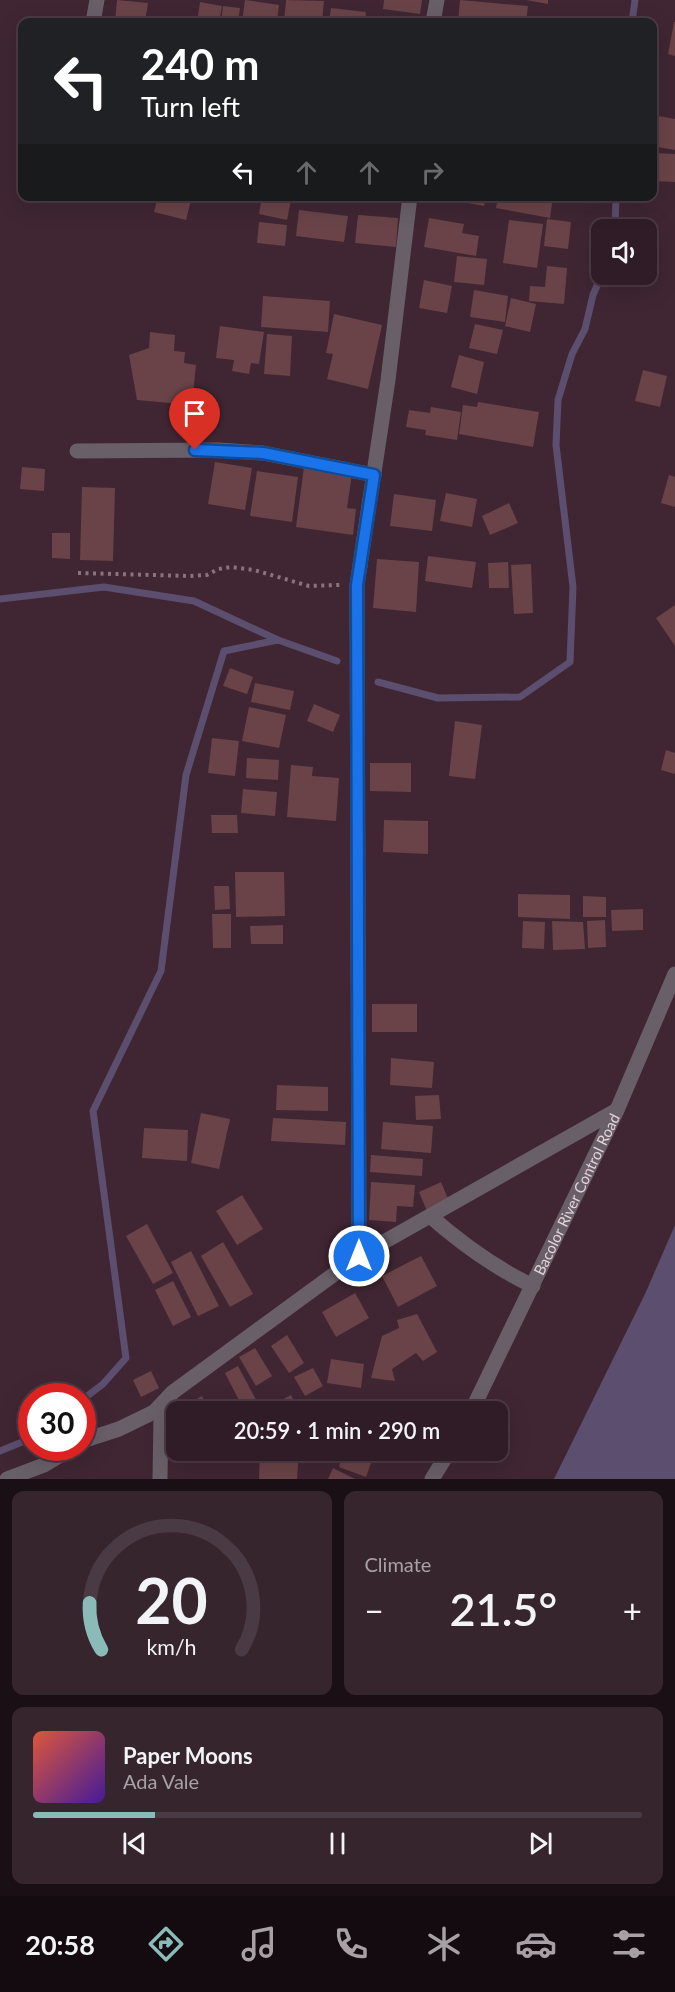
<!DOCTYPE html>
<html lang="en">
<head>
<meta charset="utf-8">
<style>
	:root { --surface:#2f1c26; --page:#37252e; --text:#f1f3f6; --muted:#a7a1a7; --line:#4a3a43; --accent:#8bbbb9 }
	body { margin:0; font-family:Lato,sans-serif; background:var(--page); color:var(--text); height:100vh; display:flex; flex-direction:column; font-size:22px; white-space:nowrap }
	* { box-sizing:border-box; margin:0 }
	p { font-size:20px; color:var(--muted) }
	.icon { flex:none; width:33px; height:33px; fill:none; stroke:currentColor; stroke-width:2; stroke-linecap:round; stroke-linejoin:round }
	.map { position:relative; height:1479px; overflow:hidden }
	.sheet { display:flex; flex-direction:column; gap:12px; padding:12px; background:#1a0f15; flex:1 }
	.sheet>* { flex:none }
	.hud { position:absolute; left:18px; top:18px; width:639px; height:183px; border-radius:12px; box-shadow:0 6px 24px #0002,0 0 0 2px var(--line); background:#202124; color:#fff; overflow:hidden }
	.fabs { position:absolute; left:591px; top:219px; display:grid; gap:12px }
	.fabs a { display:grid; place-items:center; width:66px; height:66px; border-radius:12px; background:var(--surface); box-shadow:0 6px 24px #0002,0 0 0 2px var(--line); font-size:30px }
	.speed { position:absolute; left:18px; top:1383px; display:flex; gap:12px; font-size:30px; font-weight:700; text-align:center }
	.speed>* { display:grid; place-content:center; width:78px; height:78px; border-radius:50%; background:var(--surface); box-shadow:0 6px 24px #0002,0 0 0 2px var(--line); line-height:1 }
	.speed .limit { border:9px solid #d22; background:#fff; color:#111 }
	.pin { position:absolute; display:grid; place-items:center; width:51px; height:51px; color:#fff; margin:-62px -26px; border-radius:50% 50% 50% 0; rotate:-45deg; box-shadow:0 0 6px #0007 }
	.pin .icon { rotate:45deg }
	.me { position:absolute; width:66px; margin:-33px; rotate:0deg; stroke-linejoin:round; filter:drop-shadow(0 0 4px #0008) }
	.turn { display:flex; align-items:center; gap:21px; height:126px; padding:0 24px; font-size:27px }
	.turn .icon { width:78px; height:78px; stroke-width:2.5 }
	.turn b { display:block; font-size:42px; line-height:51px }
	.lanes { display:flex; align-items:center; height:57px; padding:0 24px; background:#0003; justify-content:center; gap:30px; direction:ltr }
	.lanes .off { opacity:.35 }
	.big { font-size:45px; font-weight:600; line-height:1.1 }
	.sheet .widget { flex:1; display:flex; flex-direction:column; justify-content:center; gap:9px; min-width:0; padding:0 21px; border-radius:12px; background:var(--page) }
	.sheet .dial { align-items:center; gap:0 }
	.dial svg { height:156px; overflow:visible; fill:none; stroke:var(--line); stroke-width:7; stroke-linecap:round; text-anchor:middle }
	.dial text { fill:var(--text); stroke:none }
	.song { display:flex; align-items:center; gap:18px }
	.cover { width:72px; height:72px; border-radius:9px; background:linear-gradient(135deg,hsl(10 70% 55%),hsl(260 70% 35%)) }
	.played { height:6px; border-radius:3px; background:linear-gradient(90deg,var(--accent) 20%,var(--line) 20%) }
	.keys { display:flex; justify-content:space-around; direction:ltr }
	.heat { display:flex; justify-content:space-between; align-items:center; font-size:33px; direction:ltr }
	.sheet .tiles { flex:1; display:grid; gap:12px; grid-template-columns:1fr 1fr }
	.widget:last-child { grid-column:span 2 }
	.trip { position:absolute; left:166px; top:1401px; width:342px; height:60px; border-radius:12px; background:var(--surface); box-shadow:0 6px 24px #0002,0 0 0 2px var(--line); font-weight:600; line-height:60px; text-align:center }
	.dock { display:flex; height:96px; justify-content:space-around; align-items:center; background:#130b0f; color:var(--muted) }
	.dock .icon { width:42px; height:42px }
	.dock .selected { color:var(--accent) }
	.dock b { font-size:27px; color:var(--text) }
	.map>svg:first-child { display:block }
	.water { fill:#5c4e6e }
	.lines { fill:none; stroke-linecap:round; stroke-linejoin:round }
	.stream { stroke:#5c4e6e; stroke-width:7 }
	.building { fill:#694347 }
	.path { stroke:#89737d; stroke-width:4; stroke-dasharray:3 4.5; stroke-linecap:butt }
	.minor { stroke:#695f68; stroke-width:15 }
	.route-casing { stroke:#114b97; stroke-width:15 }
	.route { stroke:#1a73e8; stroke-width:10 }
	.labels { text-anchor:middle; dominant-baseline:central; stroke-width:6; stroke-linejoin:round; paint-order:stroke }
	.street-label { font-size:15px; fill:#e4d3da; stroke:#1e1318 }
</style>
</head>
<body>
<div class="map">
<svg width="675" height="1479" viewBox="0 0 675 1479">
	<rect width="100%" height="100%" fill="#3f2632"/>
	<polygon class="water" points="675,1225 675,1479 554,1479 645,1294"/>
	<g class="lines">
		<g class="stream">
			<polyline points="632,22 635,0"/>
			<polyline points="615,230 616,196"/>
			<polyline points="0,599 104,587 194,601 278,640"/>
			<polyline points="378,682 438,698 520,697 570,662 573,587 556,445 558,400 572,354 585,329 593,295 602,274"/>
			<polyline points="82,1400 103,1384 126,1358 93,1111 161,971 186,775 224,651 278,640 337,661"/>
			<polyline points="0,1451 32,1438"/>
		</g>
	</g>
	<g class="building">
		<polygon points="117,0 148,3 145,22 115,22"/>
		<polygon points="245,0 279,5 277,22 242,22"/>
		<polygon points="286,0 324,1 322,22 284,22"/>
		<polygon points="384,0 422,0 420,14 383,9"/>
		<polygon points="460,0 528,6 526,22 458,22"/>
		<polygon points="526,0 548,0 548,4"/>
		<polygon points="200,2 222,6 219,22 197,22"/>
		<polygon points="223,6 240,8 238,22 221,22"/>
		<polygon points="331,8 366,12 365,22 329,22"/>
		<polygon points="599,17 619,20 619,22 598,22"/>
		<polygon points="674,22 675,22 675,56 668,54"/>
		<polygon points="653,115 675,119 675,150 652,146"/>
		<polygon points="654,153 675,154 675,182 652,181"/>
		<polygon points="158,196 192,196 186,220 154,212"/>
		<polygon points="262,196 291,200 287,220 259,214"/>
		<polygon points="431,196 486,196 484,206"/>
		<polygon points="498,196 553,196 550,218 496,208"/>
		<polygon points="299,210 348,216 344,242 296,236"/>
		<polygon points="358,215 398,218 396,247 355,243"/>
		<polygon points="429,218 464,224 462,233 479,236 476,256 424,247"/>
		<polygon points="547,219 571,222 568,249 544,246"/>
		<polygon points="509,220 543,224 537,268 503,263"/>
		<polygon points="259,222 287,225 285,246 257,243"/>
		<polygon points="457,256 487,259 484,285 454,282"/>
		<polygon points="547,266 567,268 564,304 529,301 530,286 545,287"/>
		<polygon points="424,280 452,286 447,313 419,308"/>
		<polygon points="474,290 508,296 505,322 470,317"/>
		<polygon points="263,296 330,301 328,332 261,327"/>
		<polygon points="511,298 536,304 530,332 505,326"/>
		<polygon points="334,314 382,325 368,389 327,379 333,354 326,353"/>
		<polygon points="475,324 503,330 497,354 469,348"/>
		<polygon points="220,326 264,332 259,364 251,363 249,374 232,371 234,360 216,358"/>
		<polygon points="150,332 175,335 174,351 185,352 184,363 196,365 192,405 137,400 129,355 149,348"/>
		<polygon points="267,334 292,336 290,376 264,374"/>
		<polygon points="459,355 484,362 477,394 451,387"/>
		<polygon points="643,370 667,376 660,407 635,401"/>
		<polygon points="478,402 539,412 533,447 459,434 463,405 477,407"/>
		<polygon points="431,407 461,412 457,440 425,435 426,430 406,427 409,410 430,413"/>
		<polygon points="215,462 252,468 245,510 208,504"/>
		<polygon points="22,467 45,469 44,491 20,489"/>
		<polygon points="304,467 352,474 347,508 356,509 353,535 296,527"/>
		<polygon points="257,471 298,477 292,522 250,516"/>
		<polygon points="669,475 675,477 675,507 661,503"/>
		<polygon points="82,487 115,488 113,561 80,560"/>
		<polygon points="446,493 477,499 472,527 440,521"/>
		<polygon points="394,494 436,500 432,531 390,526"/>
		<polygon points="509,503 518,523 490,535 482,516"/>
		<polygon points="52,533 70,533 70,559 52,558"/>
		<polygon points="428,556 476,562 472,588 425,581"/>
		<polygon points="377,559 419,562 416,612 373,608"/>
		<polygon points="508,562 509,588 489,588 488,563"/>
		<polygon points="531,564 533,613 514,614 511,565"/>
		<polygon points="675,605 675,646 656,618"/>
		<polygon points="230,668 253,677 247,694 223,686"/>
		<polygon points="255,683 294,691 290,710 251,702"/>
		<polygon points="314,704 340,715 333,732 307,721"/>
		<polygon points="249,707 286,715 279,748 242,741"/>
		<polygon points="455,721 482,725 475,779 449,776"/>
		<polygon points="212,738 239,741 235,776 208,773"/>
		<polygon points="666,750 675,753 675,774 661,770"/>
		<polygon points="247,758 279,760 278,780 246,778"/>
		<polygon points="370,763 411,763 411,792 370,791"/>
		<polygon points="291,765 313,767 312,776 339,778 336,821 287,817"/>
		<polygon points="243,789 277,792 275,816 241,813"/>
		<polygon points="211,815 237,815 238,833 212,833"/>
		<polygon points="384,820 428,821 428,854 383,852"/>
		<polygon points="235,872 284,872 285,916 236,917"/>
		<polygon points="214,886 229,886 230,909 215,910"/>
		<polygon points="518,894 570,895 570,919 518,917"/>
		<polygon points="583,896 606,897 606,917 583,917"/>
		<polygon points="643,909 643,930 612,931 611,910"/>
		<polygon points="212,914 231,914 231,948 213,948"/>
		<polygon points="605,920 606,947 588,948 587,921"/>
		<polygon points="523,921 545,922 544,949 522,948"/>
		<polygon points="552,921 583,922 585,949 553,950"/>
		<polygon points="283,925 283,944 251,944 250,926"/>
		<rect x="372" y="1004" width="45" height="28"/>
		<polygon points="391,1058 434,1062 432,1088 390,1085"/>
		<polygon points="277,1085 328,1087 328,1111 276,1110"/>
		<polygon points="439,1095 441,1119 416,1120 415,1096"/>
		<polygon points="201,1113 230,1119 219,1169 191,1163"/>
		<polygon points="273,1118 346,1122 345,1145 271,1141"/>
		<polygon points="383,1122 433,1126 431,1153 381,1149"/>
		<polygon points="144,1128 188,1130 187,1161 142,1158"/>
		<polygon points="371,1155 423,1159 422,1176 370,1172"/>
		<polygon points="371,1182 415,1185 413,1207 397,1206 396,1222 369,1220"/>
		<polygon points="441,1182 449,1201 427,1211 419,1192"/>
		<polygon points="242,1195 263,1229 237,1245 216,1211"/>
		<polygon points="147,1224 173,1273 153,1284 126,1236"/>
		<polygon points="223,1242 253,1294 230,1307 201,1256"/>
		<polygon points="191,1251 219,1306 198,1316 171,1262"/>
		<polygon points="421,1256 437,1286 398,1307 382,1276"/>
		<polygon points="173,1281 191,1317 173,1326 155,1290"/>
		<polygon points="355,1293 369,1318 336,1337 322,1312"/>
		<polygon points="417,1314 437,1352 423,1361 416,1353 392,1369 395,1381 371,1378 382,1336 399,1328 397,1320"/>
		<polygon points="287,1335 304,1363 289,1373 271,1346"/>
		<polygon points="255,1348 272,1376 256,1386 239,1357"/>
		<polygon points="331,1359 364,1364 361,1388 327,1383"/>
		<polygon points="238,1366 261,1409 256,1412 245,1412 225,1373"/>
		<polygon points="313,1368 323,1386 305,1396 294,1377"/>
		<polygon points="151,1371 159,1388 141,1397 133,1380"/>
		<polygon points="291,1395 299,1412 273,1412 270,1406"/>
		<polygon points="202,1396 210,1412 177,1412 177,1433 167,1415"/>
		<polygon points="339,1404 341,1412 315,1412 315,1411"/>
		<polygon points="373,1404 396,1411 395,1412 370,1412"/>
		<polygon points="260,1450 299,1450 297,1479 259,1479"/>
		<polygon points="344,1451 372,1460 366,1477 339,1467"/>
		<polygon points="333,1468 355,1479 328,1479"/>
	</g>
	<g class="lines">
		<polyline class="path" points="78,573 190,576 207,575 218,569 231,567 254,570 309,586 340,585"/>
		<g class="minor">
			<polyline points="93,22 97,0"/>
			<polyline points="433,22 437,0"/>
			<polyline points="77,451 218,450 263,453 374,475"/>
			<path d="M 430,1216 C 462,1244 495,1268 533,1286"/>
			<polyline points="359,1256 357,585 388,380 410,196"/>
			<path id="s1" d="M 471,1412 L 617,1110 L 675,974"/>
			<polyline points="82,1441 119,1429 154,1412 173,1392 359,1256 617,1110"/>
			<polyline points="7,1479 44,1465 72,1448"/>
			<polyline points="160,1479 161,1417 168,1403"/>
			<polyline points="432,1479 450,1450"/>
		</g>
	</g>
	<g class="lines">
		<defs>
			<polyline id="route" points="195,450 263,453 374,475 357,585 359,1256"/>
		</defs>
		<use href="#route" class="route-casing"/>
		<use href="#route" class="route"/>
	</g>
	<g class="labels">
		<g class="street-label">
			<text stroke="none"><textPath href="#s1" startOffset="242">Bacolor River Control Road</textPath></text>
		</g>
	</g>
</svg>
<div class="fabs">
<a><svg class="icon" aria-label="sound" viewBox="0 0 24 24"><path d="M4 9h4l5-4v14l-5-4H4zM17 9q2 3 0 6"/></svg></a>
</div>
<div class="speed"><div class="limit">30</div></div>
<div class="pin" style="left:195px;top:450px;background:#d93025"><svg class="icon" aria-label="arrive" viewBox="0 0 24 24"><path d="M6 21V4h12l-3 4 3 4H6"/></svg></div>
<svg class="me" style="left:359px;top:1256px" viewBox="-20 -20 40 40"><circle r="17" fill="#1a73e8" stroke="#fff" stroke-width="3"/><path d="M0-11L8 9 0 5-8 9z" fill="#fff"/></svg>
<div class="trip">20:59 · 1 min · 290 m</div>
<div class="hud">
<div class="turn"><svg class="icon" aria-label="left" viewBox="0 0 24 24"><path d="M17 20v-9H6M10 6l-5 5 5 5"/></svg><div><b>240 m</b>Turn left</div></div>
<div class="lanes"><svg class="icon" aria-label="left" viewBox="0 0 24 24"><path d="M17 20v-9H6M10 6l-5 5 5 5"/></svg><svg class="icon off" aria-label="ahead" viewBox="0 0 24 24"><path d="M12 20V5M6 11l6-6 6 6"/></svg><svg class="icon off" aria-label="ahead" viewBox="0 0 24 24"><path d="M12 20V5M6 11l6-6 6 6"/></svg><svg class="icon off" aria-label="right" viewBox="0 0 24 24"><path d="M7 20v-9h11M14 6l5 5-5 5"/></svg></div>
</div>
</div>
<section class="sheet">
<div class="tiles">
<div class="widget dial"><svg viewBox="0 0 100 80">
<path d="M14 69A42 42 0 1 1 86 69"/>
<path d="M14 69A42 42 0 0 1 8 45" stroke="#8bbbb9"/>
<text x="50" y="56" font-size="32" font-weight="700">20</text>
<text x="50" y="72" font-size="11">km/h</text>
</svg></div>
<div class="widget"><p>Climate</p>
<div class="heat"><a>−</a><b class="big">21.5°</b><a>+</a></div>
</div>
<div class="widget">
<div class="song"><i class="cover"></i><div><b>Paper Moons</b><p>Ada Vale</p></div></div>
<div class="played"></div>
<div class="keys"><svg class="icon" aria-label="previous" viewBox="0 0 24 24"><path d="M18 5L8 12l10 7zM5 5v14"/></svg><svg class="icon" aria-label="pause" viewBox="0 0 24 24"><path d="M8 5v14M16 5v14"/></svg><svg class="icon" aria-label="next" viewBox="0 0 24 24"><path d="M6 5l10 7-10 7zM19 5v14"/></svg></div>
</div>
</div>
</section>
<nav class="dock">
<b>20:58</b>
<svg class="icon selected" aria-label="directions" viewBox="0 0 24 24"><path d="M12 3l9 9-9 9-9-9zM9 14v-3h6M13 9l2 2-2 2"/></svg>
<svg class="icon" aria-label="music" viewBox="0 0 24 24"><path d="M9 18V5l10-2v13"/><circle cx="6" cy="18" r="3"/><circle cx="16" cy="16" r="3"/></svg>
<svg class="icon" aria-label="phone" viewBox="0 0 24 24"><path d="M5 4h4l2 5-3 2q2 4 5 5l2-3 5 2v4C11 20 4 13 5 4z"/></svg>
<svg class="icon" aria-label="climate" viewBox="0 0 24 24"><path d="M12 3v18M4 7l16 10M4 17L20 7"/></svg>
<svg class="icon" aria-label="car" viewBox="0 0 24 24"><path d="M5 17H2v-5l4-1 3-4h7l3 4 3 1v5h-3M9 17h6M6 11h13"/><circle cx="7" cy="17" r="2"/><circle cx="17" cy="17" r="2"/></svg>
<svg class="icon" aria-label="filters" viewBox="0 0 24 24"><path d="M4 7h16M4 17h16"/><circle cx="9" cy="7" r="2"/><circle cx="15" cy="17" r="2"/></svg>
</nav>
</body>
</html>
